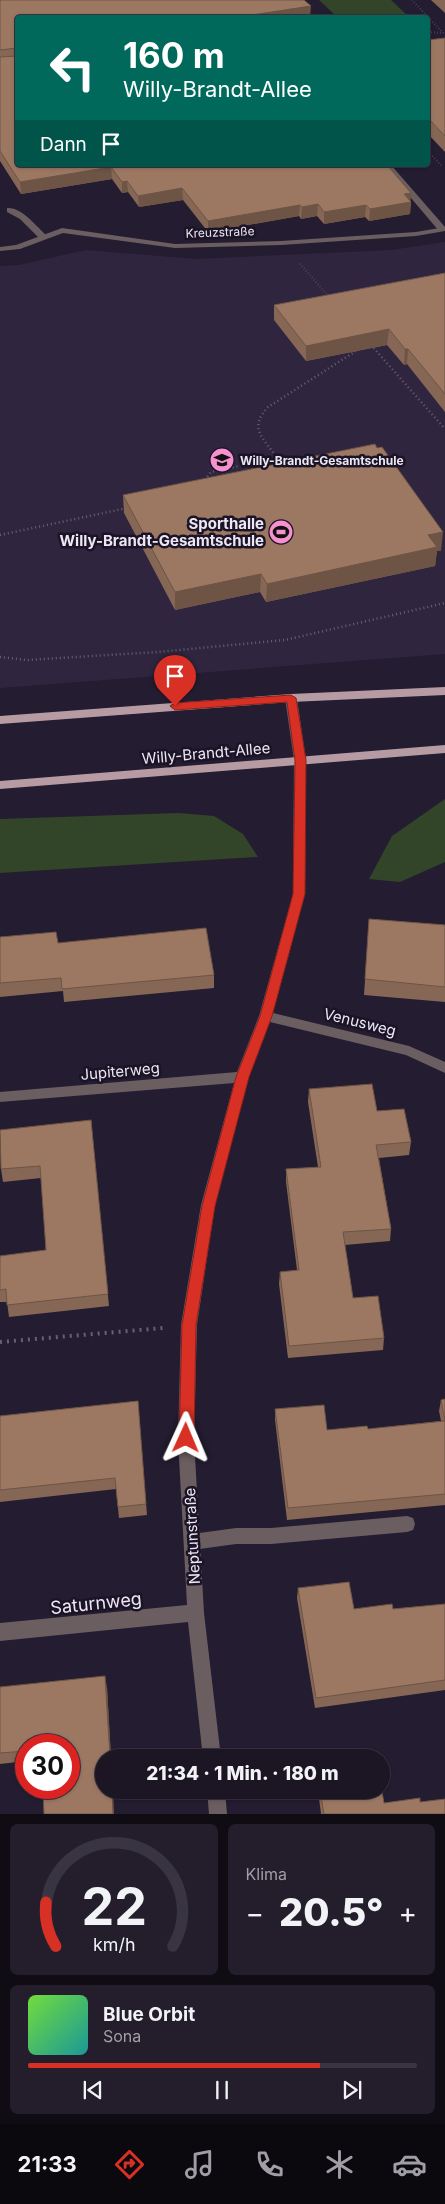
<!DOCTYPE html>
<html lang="de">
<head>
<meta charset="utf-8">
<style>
	:root { --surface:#1b1524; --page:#241e2c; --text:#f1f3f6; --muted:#a09fa6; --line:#393441; --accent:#d93025 }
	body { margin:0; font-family:Inter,sans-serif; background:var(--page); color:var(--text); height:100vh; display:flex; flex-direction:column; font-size:19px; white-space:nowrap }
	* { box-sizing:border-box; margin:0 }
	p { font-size:16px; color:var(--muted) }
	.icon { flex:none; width:28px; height:28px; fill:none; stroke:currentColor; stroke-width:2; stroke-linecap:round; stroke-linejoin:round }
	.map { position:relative; height:1814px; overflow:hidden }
	.details { display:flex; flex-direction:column; gap:10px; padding:10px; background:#0f0c14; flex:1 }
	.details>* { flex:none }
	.top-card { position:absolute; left:15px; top:15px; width:415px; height:152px; border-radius:5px; box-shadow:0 1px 4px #0004,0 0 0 1px var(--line); background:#00695c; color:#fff; overflow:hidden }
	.speed { position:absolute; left:15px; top:1734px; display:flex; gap:10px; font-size:25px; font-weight:700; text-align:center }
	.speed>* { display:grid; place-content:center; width:65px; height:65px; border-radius:50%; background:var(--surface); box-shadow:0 1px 4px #0004,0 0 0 1px var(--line); line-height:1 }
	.speed .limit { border:8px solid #d22; background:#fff; color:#111 }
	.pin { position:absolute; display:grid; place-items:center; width:42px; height:42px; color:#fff; margin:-51px -21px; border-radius:50% 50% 50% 0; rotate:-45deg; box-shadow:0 0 5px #0007 }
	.pin .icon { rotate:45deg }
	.me { position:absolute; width:55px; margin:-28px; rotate:1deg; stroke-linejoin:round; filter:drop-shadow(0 0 4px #0008) }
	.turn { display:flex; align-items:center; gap:18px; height:105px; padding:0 25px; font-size:22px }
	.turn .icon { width:65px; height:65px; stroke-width:2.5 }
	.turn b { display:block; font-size:35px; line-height:42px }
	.then { display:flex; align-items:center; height:48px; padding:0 25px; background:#0003; gap:10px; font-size:19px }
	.big { font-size:38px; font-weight:800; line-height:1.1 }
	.details .widget { flex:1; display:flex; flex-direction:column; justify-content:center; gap:8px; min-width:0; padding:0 18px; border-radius:8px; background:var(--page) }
	.details .dial { align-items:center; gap:0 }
	.dial svg { height:130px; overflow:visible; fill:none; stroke:var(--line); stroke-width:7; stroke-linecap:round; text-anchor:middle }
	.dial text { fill:var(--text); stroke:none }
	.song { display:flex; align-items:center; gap:15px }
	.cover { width:60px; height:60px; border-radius:8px; background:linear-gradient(135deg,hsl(100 70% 55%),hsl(180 70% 35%)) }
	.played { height:5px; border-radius:2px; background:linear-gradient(90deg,var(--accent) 75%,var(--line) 75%) }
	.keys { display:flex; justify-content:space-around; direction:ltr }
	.heat { display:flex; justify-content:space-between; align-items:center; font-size:28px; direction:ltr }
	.details .tiles { flex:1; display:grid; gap:10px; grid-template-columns:1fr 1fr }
	.widget:last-child { grid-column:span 2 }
	.trip { position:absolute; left:95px; top:1749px; width:295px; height:50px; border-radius:25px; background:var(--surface); box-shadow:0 1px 4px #0004,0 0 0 1px var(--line); font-weight:800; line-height:50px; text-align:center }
	.tab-bar { display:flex; height:80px; justify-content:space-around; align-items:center; background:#0b080e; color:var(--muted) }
	.tab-bar .icon { width:35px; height:35px }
	.tab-bar .active { color:var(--accent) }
	.tab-bar b { font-size:22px; color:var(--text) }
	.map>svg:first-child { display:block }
	.built { fill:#30253e }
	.green { fill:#334529 }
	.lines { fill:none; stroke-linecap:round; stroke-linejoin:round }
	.path-far2 { stroke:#686172; stroke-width:2; stroke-dasharray:0.5 2.5; stroke-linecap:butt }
	.path-far1 { stroke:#686172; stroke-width:2.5; stroke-dasharray:1 3; stroke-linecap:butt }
	.path { stroke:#686172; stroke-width:4; stroke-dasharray:2 5; stroke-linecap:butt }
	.lane { fill:#6b5e61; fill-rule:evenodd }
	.street { fill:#6b5e61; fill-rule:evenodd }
	.primary { fill:#b69ca2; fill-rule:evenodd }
	.wall { fill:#866755 }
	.shaded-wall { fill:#6d5445 }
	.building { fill:#9c7863; stroke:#6d5445 }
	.route { fill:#d93025; stroke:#8d1f18 }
	.labels { text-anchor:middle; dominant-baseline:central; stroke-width:5; stroke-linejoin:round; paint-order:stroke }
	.far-street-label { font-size:12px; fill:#ece7f4; stroke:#1b1326 }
	.far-poi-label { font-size:12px; font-weight:bold; fill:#ece7f4; stroke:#1b1326; text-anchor:start }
	.poi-label { font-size:15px; font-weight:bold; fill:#ece7f4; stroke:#1b1326; text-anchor:end }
	.street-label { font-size:15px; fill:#ece7f4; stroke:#1b1326 }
	.near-street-label { font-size:18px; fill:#ece7f4; stroke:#1b1326 }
</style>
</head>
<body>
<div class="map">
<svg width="445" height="1814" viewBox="0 0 445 1814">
	<rect width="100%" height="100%" fill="#241c30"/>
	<polygon class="built" points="445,242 445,654 0,688 0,266 19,265 86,250 197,259 391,250"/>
	<g class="green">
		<polygon points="319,0 391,0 409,17 337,17"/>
		<polygon points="445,799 445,862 400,882 369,879 392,836"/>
		<polygon points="179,813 214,816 243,834 258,857 0,873 0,819"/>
	</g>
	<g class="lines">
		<g class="path-far2">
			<polyline points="412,0 445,35"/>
			<polyline points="428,32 442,33"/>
			<polyline points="428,152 441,165"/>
			<polyline points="300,264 329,297"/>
		</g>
		<g class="path-far1">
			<polyline points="371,345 445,429"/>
			<path d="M 205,480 L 211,472 L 277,458 C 263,437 248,429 268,407 L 359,349"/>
			<polyline points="0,535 127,508"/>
			<polyline points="0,657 27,660 158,652 285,640 445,603"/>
		</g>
		<polyline class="path" points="0,1342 163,1328"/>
		<g class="lane">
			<polygon points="383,165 391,165 445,227 445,231 439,231"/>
			<path d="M 7,208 C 22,207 36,226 46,235 L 46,239 L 40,239 L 20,219 L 7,212 Z"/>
			<polygon points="407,1516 413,1518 415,1524 413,1530 407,1532 271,1544 236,1544 192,1550 186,1548 184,1542 186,1536 192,1534 236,1528 271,1528"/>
		</g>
		<g class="street">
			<polygon points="445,227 445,231 416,236 281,245 175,248 63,233 20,249 0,251 0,247 16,245 62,228 175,244 281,241 416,232"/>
			<polygon points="291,694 297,698 306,760 305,894 273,1013 409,1046 445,1062 445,1073 406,1055 270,1022 249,1077 215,1205 197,1325 194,1439 204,1613 221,1758 203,1758 188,1622 0,1641 0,1623 187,1605 178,1439 181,1325 201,1205 234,1083 0,1102 0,1092 237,1072 259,1016 293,894 294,760 285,698"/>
			<polygon points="207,1790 225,1790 227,1814 209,1814"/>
		</g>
		<g class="primary">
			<polygon points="445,687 445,695 291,702 0,724 0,716 291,694"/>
			<polygon points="445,745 445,753 0,789 0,781"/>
		</g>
	</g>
	<g class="wall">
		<polygon points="0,0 310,17 18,18 18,165 387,165 411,202 410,214 369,221 365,217 324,224 317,216 301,219 299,216 208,232 183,200 139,207 128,192 122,193 112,179 21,194 0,161"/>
		<polygon points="431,0 445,0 445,13"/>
		<polygon points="445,38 445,152 428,134 428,40"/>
		<polygon points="445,273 445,412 407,364 404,365 387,345 306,361 274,320 274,305"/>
		<polygon points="123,495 441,551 437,551 435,566 266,602 260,592 175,610 124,513"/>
		<polygon points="369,919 445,925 445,1002 364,995"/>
		<polygon points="0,937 214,975 214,988 64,1002 63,991 0,997"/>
		<polygon points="309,1089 377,1111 411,1142 409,1155 379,1158 391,1229 390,1241 345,1245 353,1298 384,1338 383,1350 288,1358 279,1284 280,1272 297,1270 286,1182 286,1169 318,1167 308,1102"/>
		<polygon points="91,1120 109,1306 9,1317 7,1302 0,1302 0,1256 46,1250 41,1178 3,1182 1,1169"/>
		<polygon points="445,1399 445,1505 287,1520 275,1420 275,1409 327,1430 368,1429 441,1421 439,1411 441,1400"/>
		<polygon points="138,1401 147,1515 119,1518 116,1489 0,1502 0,1416"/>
		<polygon points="298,1588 354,1609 393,1609 445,1604 445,1690 315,1708 297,1598"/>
		<polygon points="0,1687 107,1687 111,1758 104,1758 69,1745 26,1745 26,1761 0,1764"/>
		<polygon points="318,1790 381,1790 384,1803 420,1802 445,1814 321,1814"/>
	</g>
	<g class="shaded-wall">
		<polygon points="311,6 310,17 306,18 232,18"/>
		<polygon points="111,167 112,179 21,194 20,182"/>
		<polygon points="127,181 128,192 122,193 122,182"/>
		<polygon points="182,188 183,200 139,207 138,196"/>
		<polygon points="411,193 410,214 369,221 370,209 404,194"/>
		<polygon points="318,204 317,216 301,219 302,207"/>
		<polygon points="300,205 299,216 208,232 208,221"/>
		<polygon points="366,205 365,217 324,224 324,212"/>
		<polygon points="389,329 387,345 306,361 306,346"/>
		<polygon points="405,349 408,349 407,364 404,365"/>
		<polygon points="443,532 441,551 437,551 435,566 266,602 267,584 428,535"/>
		<polygon points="261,574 260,592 175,610 175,592"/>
		<polygon points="105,1676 107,1687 111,1758 110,1758"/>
		<polygon points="112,1790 113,1790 114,1814 113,1814"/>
	</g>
	<g class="building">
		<polygon points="0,0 304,0 311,6 232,18 18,18 18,50 17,48 0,50"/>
		<polygon points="445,38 445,136 428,118 428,40"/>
		<polygon points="18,56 18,165 387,165 411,193 404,194 411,202 370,209 366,205 324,212 318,204 302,207 300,205 208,221 182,188 138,196 127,181 122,182 111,167 20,182 0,151 0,57"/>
		<polygon points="445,273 445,394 408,349 405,349 389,329 306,346 274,305"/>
		<polygon points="375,444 377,448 382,447 443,532 428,535 437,547 267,584 261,574 175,592 123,495"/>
		<polygon points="369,919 445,925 445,987 365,979"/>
		<polygon points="206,928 214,975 62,989 61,978 0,983 0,937 56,932 58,943"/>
		<polygon points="372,1084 377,1111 404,1109 411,1142 376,1145 391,1229 343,1232 353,1298 378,1296 384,1338 289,1346 280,1272 299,1270 286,1169 321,1167 309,1089"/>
		<polygon points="91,1120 108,1294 7,1305 6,1289 0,1290 0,1256 46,1250 40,1166 1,1169 0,1130"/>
		<polygon points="445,1399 445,1421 441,1400"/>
		<polygon points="138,1401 146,1504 118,1507 115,1478 0,1490 0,1416"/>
		<polygon points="324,1405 327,1430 367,1426 368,1429 445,1421 445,1494 288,1508 275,1409"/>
		<polygon points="349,1582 354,1609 392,1604 393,1609 445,1604 445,1680 316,1698 298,1588"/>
		<polygon points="105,1676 110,1758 104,1758 104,1790 112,1790 113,1814 44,1814 43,1788 69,1788 69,1745 26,1745 26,1751 0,1753 0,1687"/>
		<polygon points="381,1786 384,1803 420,1798 420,1802 445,1799 445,1814 324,1814 320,1790 381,1790"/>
	</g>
	<polygon class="route" points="291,695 296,698 306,760 305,894 272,1016 249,1077 215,1206 196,1325 194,1438 192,1443 186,1445 181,1443 179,1438 182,1325 202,1206 236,1077 260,1016 293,894 295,760 287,702 175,710 170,706 175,703"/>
	<defs>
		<symbol id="school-disc" viewBox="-11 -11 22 22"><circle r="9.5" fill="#f790ce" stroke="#1b1326"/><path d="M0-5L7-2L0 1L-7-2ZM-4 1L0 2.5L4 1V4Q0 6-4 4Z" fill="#111"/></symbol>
		<symbol id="stadium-disc" viewBox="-11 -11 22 22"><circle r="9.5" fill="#f790ce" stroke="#1b1326"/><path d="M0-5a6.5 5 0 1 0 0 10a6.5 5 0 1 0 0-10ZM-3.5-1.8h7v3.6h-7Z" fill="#111"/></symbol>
	</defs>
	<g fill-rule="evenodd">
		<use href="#school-disc" x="208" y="446" width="28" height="28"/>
		<use href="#stadium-disc" x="267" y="518" width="28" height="28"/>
	</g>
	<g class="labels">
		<g class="far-street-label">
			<text transform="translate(220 232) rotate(-2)">Kreuzstraße</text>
		</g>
		<g class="far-poi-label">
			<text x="240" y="460">Willy-Brandt-Gesamtschule</text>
		</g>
		<g class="poi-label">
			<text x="264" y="523">Sporthalle<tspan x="264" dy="17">Willy-Brandt-Gesamtschule</tspan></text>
		</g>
		<g class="street-label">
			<text transform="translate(206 753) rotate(-5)">Willy-Brandt-Allee</text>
			<text transform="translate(360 1022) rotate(14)">Venusweg</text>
			<text transform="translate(120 1071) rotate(-5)">Jupiterweg</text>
			<text transform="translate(192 1536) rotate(-93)">Neptunstraße</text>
		</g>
		<g class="near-street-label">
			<text transform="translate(96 1603) rotate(-6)">Saturnweg</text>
		</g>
	</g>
</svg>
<div class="speed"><div class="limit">30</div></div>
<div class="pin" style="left:175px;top:706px;background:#d93025"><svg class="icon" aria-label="arrive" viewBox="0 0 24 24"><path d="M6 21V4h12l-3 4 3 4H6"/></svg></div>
<svg class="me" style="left:186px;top:1438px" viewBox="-20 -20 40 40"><path d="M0-17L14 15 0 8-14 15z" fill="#d93025" stroke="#fff" stroke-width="4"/></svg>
<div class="trip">21:34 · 1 Min. · 180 m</div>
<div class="top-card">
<div class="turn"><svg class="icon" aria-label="left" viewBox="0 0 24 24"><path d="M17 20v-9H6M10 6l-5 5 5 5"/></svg><div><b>160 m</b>Willy-Brandt-Allee</div></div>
<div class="then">Dann<svg class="icon" aria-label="arrive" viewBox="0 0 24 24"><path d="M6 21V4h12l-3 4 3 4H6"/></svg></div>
</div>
</div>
<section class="details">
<div class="tiles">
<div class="widget dial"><svg viewBox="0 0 100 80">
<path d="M14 69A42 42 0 1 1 86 69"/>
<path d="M14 69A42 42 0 0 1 8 42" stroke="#d93025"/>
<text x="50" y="56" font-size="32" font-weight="700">22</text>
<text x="50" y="72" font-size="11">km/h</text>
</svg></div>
<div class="widget"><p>Klima</p>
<div class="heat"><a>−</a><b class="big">20.5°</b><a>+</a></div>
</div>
<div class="widget">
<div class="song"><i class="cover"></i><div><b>Blue Orbit</b><p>Sona</p></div></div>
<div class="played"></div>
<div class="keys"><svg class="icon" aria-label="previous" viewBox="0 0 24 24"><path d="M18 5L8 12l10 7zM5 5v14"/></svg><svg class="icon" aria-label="pause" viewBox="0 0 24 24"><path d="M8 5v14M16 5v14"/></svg><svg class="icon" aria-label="next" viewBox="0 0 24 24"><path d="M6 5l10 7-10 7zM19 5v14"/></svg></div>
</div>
</div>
</section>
<nav class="tab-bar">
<b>21:33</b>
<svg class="icon active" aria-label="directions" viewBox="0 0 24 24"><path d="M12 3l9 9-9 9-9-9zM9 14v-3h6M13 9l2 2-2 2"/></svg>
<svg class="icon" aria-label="music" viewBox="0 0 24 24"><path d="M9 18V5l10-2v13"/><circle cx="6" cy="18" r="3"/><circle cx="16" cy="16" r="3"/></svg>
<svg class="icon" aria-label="phone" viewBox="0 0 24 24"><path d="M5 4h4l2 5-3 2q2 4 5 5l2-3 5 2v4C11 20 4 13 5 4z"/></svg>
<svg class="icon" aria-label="climate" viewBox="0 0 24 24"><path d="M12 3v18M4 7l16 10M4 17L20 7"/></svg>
<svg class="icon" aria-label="car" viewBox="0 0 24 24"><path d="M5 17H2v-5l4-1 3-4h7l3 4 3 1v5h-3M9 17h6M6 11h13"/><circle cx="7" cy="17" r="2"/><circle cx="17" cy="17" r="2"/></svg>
</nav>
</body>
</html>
